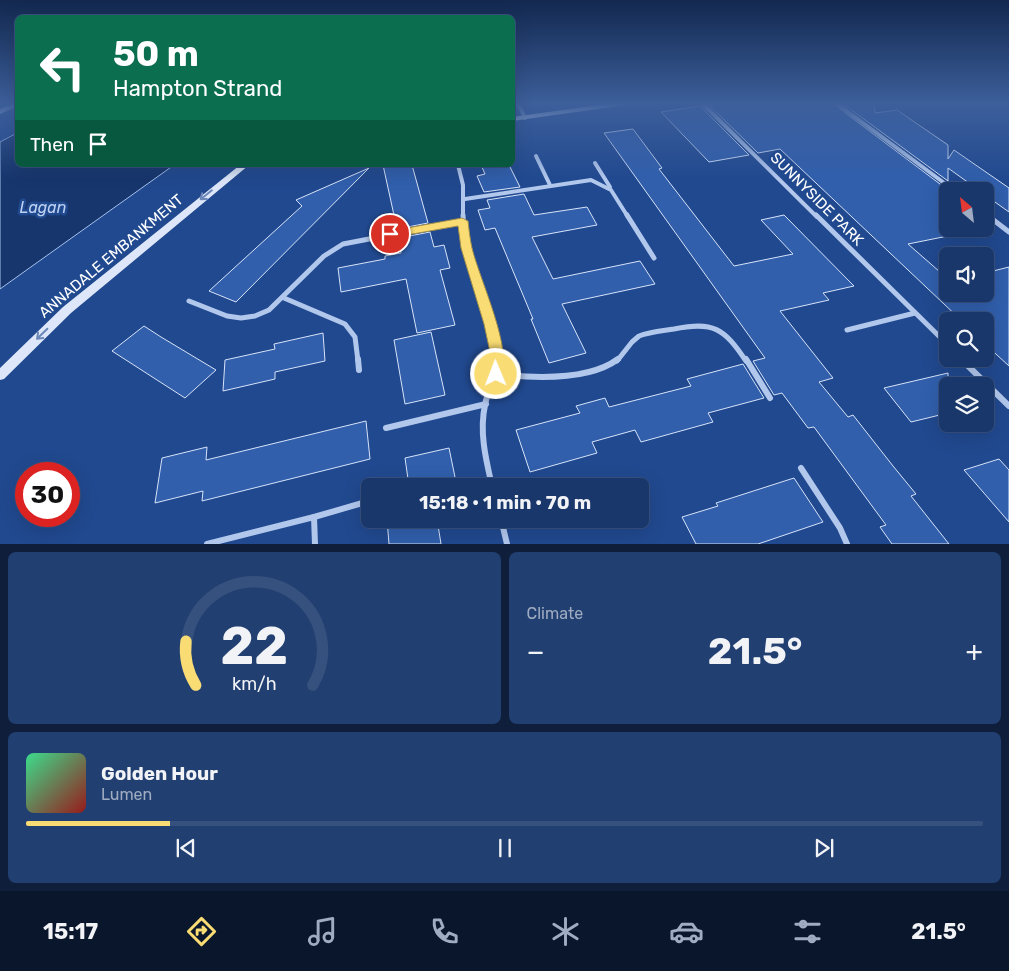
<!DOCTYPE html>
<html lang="en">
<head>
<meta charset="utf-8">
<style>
	:root { --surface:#19376b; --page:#223f71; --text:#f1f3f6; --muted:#9facc1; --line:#37517e; --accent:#f9dc73 }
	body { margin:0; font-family:Rubik,sans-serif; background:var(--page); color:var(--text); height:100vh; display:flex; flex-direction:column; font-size:19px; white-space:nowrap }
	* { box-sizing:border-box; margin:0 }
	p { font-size:16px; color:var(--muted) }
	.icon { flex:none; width:28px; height:28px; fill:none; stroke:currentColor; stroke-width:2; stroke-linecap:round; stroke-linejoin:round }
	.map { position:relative; height:544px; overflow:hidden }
	.side { display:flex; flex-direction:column; gap:8px; padding:8px; background:#0e1e3b; flex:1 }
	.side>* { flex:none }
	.guide { position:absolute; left:15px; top:15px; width:500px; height:152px; border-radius:8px; box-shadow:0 5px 20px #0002,0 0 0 1px var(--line); background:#0b6e4f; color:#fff; overflow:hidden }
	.needle { width:32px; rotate:332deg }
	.fabs { position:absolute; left:939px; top:182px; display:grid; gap:10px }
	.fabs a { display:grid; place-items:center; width:55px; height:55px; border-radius:8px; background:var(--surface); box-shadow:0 5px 20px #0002,0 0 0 1px var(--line); font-size:25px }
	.speed { position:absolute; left:15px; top:462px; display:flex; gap:10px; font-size:25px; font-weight:700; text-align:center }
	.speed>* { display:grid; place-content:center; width:65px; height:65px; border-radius:50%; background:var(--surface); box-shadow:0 5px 20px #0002,0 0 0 1px var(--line); line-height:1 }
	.speed .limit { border:8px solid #d22; background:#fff; color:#111 }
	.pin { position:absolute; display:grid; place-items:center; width:42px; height:42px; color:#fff; margin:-21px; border:2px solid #fff; border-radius:50%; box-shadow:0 1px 5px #0007 }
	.me { position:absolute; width:55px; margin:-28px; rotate:359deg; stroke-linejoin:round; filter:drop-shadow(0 0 4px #0008) }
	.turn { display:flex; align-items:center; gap:18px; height:105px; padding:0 15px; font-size:22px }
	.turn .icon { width:65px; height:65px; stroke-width:2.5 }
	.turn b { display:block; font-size:35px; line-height:42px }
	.then { display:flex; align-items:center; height:48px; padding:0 15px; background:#0003; gap:10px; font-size:19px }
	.big { font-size:38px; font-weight:700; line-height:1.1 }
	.side .card { flex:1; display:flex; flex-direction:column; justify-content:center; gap:8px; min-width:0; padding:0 18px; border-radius:8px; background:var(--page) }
	.side .dial { align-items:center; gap:0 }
	.dial svg { height:130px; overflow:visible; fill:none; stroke:var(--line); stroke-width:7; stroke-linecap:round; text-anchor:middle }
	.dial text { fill:var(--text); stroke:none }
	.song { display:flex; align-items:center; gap:15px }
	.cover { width:60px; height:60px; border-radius:8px; background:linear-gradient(135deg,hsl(150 70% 55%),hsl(0 70% 35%)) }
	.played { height:5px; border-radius:2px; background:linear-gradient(90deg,var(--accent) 15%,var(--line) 15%) }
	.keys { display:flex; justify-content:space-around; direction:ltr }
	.heat { display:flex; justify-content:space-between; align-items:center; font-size:28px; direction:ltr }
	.side .tiles { flex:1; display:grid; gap:8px; grid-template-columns:1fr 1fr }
	.card:last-child { grid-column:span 2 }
	.trip { position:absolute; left:361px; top:478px; width:288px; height:50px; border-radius:8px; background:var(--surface); box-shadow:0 5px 20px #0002,0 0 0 1px var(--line); font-weight:700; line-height:50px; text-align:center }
	.dock { display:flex; height:80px; justify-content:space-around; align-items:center; background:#0a162b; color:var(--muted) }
	.dock .icon { width:35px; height:35px }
	.dock .active { color:var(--accent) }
	.dock b { font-size:22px; color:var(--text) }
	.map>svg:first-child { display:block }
	.water { fill:#17366e; stroke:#a5c1ed }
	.building { fill:#315fac; stroke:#d7e3f9 }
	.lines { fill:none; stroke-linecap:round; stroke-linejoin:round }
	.street-far2 { stroke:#b1c7ec; stroke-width:4 }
	.street-far1 { stroke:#b1c7ec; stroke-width:5 }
	.street { stroke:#b1c7ec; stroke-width:6 }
	.secondary { fill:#dde7f9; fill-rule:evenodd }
	.oneway { stroke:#6c88b9 }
	.route { fill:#f9dc73; stroke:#a28f4b }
	.labels { text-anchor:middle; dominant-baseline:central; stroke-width:5; stroke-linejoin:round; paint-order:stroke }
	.street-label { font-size:15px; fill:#fff; stroke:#21498f }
	.water-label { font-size:16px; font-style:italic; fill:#bdd2f3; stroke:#21498f }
</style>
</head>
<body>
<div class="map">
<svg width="1009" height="544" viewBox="0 0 1009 544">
	<rect width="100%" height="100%" fill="#21498f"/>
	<polygon class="water" points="17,133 18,165 174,165 0,289 0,142"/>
	<g class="building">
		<polygon points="722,103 832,103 948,190 948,236 908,244 948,279 948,294 985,294 985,273 1009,267 1009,366 985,344 985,321 962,321 780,149 758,153 709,105"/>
		<polygon points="842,103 874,103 875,113 897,110 948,145 948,159 954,150 1009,188 1009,212 985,195 985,191 980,191 948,168 948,181"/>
		<polygon points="700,106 749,155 709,162 661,112"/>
		<polygon points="633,129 662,168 659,169 734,266 793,254 761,220 784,215 854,286 823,293 829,300 780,311 833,378 819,382 848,417 853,415 893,466 916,494 911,496 949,544 892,544 880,527 886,525 814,427 808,428 782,393 774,395 753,361 765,358 604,133"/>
		<polygon points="383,165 412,165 428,223 397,229"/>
		<polygon points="481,165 509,165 520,187 484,192 477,176 485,174"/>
		<polygon points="369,168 236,302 209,291 302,206 296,200"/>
		<polygon points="524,194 534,215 587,207 597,225 532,237 553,279 640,261 655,284 562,304 586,353 549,363 531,319 533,319 495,228 485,230 478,210 490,208 487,200"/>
		<polygon points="430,232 434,247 444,245 450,268 440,270 455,325 417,333 406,279 341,292 338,268 385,259 385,256 401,253 399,238"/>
		<polygon points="144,326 161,337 216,370 185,398 112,351"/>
		<polygon points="431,332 445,395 405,404 394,340"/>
		<polygon points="323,333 325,361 275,372 275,379 223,391 225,360 275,349 274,344"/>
		<polygon points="743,364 764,398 708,413 713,422 641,442 635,430 592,442 597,453 530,472 516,430 580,413 576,406 605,398 609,407 691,386 687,379"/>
		<polygon points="948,373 948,413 911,422 884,388"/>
		<polygon points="366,421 370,459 202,501 203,491 155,503 162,458 207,447 206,460"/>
		<polygon points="449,448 456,482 439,486 409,486 405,458"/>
		<polygon points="999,459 1009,470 1009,522 964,470"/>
		<polygon points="794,478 823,522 758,544 696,544 682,517 718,506 716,503"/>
		<polygon points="387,519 437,519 441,544 389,544"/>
	</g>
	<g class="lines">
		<g class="street-far2">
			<polyline points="518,103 525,118"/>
			<polyline points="702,103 817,217"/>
			<polyline points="836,103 955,191"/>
			<polyline points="536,156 550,185"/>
			<polyline points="595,163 610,187"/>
			<polyline points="458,165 463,185 463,217"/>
			<polyline points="465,199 591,180 611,190 628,217"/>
			<polyline points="985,214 988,217"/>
		</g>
		<g class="street-far1">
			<path d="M 463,215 C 464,266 498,310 497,361"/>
			<polyline points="627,215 654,258"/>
			<polyline points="816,215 948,345"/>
			<polyline points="987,215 1009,232"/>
			<polyline points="284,298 345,324 355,337 358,361"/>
			<polyline points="189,301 227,316 241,318 255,316 269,310 324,256 343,244 463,221"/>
			<polyline points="847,330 915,313"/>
			<polyline points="961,359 963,361"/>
			<path d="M 617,361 L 632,342 L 639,336 C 650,332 662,331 674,329 C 713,321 724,328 746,361"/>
		</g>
		<g class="street">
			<polyline points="358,359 359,370"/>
			<polyline points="746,359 770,398"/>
			<polyline points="961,359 1009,406"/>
			<path d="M 496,374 C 531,378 589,381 618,359"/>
			<polyline points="386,428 486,404"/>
			<polyline points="801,468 840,528 847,544"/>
			<path d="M 492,486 C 486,460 479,432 485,405 C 488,389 496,375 497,359"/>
			<polyline points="314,517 366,502"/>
			<polyline points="501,519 507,544"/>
			<polyline points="207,544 314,517 315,544"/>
		</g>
		<g class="secondary">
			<polygon points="13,103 18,103 18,106 0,114 0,109"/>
			<polygon points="613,103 630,103 626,105 512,121 512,117"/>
			<polygon points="240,165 249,165 71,313 4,379 0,380 0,368 63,307"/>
		</g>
	</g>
	<defs><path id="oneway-shaft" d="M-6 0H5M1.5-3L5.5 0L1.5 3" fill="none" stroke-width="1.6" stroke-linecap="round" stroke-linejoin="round" transform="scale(1.25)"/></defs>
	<g class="oneway">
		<use href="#oneway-shaft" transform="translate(206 195) rotate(141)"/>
		<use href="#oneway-shaft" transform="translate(42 334) rotate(136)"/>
	</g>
	<linearGradient id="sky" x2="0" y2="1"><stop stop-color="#12284f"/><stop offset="0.58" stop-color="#3d5f9b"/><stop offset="1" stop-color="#3d5f9b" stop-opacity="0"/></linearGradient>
	<rect width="1009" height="179" fill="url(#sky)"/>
	<path class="route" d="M 462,218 L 468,221 C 469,230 470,239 472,248 C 479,278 514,351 501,378 L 492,378 L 490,352 L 484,324 L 461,248 L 458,226 L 390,238 L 385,234 L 390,231 Z"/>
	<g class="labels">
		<g class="street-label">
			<text transform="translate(817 199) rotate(45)">SUNNYSIDE PARK</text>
			<text transform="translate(111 256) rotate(-40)">ANNADALE EMBANKMENT</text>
		</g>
		<g class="water-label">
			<text x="43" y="207">Lagan</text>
		</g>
	</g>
</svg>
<div class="fabs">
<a><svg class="needle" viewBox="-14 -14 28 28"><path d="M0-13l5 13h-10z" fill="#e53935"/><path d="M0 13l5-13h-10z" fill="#9facc1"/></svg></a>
<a><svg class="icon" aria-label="sound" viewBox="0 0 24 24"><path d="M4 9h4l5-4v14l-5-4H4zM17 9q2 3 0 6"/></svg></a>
<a><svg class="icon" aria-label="search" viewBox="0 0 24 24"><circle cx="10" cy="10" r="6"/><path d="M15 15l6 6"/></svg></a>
<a><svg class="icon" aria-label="layers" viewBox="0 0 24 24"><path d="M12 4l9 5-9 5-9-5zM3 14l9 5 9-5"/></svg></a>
</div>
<div class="speed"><div class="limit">30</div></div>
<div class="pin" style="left:390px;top:234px;background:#d93025"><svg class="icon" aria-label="arrive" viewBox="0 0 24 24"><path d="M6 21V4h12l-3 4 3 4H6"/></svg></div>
<svg class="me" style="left:496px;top:374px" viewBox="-20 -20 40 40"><circle r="17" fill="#f9dc73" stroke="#fff" stroke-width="3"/><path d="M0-11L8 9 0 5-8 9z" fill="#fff"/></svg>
<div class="trip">15:18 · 1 min · 70 m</div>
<div class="guide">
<div class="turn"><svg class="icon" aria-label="left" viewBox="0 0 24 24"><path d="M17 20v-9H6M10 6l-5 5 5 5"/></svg><div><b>50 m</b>Hampton Strand</div></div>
<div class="then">Then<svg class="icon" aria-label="arrive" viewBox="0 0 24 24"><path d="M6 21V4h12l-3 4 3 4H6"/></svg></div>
</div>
</div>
<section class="side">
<div class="tiles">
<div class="card dial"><svg viewBox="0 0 100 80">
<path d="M14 69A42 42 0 1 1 86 69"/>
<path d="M14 69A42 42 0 0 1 8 42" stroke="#f9dc73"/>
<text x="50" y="56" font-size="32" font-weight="700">22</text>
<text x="50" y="72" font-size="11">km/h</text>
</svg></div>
<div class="card"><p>Climate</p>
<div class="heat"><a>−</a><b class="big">21.5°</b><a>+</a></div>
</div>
<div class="card">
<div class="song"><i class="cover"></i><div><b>Golden Hour</b><p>Lumen</p></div></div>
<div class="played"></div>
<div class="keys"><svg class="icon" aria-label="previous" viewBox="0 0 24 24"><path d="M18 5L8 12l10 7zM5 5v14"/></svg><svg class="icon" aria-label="pause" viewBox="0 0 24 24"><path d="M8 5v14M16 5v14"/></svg><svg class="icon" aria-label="next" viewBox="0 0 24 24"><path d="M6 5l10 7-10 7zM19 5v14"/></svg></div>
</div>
</div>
</section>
<nav class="dock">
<b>15:17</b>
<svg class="icon active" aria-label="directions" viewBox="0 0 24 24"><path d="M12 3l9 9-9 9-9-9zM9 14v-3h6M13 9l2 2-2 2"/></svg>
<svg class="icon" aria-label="music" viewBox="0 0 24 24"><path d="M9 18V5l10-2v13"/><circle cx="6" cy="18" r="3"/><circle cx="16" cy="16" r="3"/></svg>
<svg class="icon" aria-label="phone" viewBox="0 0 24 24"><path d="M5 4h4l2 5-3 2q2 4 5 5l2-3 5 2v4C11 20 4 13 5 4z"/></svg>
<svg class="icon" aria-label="climate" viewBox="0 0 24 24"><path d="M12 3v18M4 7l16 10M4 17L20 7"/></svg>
<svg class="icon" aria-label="car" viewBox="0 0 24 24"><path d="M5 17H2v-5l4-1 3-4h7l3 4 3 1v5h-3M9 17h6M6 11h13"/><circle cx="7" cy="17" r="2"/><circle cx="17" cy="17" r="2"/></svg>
<svg class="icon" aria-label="filters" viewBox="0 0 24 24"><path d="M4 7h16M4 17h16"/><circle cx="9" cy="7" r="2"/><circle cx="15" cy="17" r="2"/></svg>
<b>21.5°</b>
</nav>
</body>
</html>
